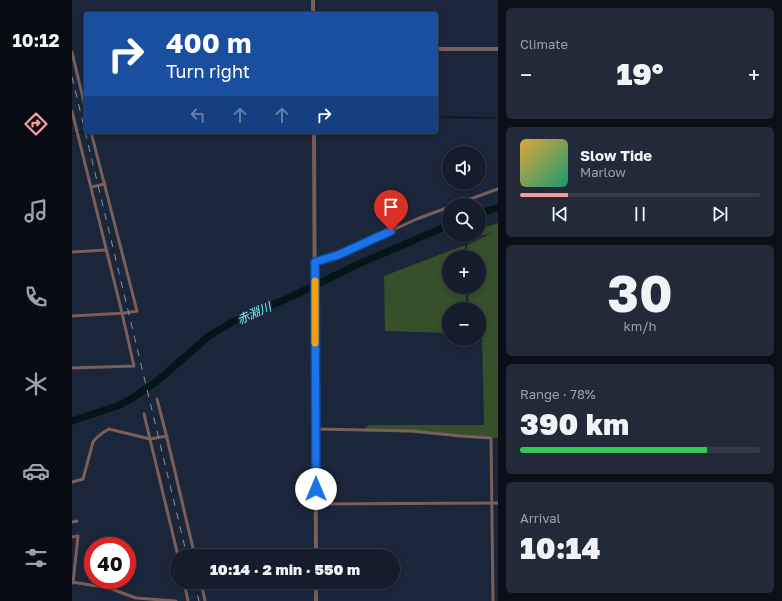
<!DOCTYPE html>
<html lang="en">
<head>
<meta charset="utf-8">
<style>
	:root { --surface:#151c2c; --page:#222938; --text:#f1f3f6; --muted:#9da1a9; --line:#343a48; --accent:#f59b9c }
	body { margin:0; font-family:"Golos Text","Noto Sans JP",sans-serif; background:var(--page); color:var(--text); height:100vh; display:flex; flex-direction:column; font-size:15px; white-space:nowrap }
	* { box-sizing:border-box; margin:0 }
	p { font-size:13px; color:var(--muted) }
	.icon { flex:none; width:22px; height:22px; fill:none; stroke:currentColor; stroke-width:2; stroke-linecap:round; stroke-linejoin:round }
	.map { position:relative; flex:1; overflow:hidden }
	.sheet { display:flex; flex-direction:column; gap:8px; padding:8px; background:#0c0f18; width:284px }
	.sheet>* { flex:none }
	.banner { position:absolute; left:12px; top:12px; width:354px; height:122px; border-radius:4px; box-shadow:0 2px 6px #0003,0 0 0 1px var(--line); background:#1a4fa0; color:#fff; overflow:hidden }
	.tools { position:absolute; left:370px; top:146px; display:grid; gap:8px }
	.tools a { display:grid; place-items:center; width:44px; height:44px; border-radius:50%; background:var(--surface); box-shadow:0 2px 6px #0003,0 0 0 1px var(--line); font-size:20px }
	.speed { position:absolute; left:12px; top:537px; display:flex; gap:8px; font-size:20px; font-weight:700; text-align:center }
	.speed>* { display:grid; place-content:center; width:52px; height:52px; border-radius:50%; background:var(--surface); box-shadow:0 2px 6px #0003,0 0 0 1px var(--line); line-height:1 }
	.speed .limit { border:6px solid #d22; background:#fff; color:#111 }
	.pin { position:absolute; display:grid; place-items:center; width:34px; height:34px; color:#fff; margin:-41px -17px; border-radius:50% 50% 50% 0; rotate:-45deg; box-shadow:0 0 4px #0007 }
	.pin .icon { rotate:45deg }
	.me { position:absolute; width:44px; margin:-22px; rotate:0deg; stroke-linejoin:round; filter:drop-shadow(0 0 3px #0008) }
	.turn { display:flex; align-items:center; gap:14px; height:84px; padding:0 16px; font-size:18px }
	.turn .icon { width:52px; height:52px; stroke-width:2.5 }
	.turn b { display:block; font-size:28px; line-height:34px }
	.lanes { display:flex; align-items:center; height:38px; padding:0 16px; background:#0003; justify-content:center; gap:20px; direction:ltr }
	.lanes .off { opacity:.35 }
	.big { font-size:30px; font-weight:800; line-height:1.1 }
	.sheet .card { flex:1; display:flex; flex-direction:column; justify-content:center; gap:6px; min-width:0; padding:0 14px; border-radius:6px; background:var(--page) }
	.sheet .dial { align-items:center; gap:0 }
	.dial b { font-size:52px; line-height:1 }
	.song { display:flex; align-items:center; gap:12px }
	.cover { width:48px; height:48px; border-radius:6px; background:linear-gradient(135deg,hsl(40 70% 55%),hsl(160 70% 35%)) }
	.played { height:4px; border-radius:2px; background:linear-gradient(90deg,var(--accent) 20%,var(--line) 20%) }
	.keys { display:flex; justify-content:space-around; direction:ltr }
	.heat { display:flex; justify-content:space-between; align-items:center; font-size:22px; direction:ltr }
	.charge { height:6px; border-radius:3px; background:linear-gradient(90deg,#34c759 78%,var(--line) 0) }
	.trip { position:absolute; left:98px; top:549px; width:230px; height:40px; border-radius:20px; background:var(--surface); box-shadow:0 2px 6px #0003,0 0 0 1px var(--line); font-weight:800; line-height:40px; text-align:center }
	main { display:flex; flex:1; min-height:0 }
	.tabs { display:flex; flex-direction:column; width:72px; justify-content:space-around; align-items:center; background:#080b12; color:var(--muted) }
	.tabs .icon { width:28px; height:28px }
	.tabs .active { color:var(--accent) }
	.tabs b { font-size:18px; color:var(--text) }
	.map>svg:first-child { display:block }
	.green { fill:#35502b }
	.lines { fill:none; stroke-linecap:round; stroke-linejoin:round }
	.stream { stroke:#001618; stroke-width:1 }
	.river { stroke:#001618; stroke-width:7 }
	.minor { stroke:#795e5a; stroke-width:3 }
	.tertiary { stroke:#795e5a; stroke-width:4 }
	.rail { stroke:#8a92a2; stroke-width:1; stroke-dasharray:7 7; stroke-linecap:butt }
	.route-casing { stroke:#114b97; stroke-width:10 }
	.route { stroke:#1a73e8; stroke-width:7 }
	.slow { stroke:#f59e0b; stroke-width:7 }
	.labels { text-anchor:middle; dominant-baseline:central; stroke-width:4; stroke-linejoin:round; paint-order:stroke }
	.water-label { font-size:12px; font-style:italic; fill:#7bf5fc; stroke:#1c263a }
</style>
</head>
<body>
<main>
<nav class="tabs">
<b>10:12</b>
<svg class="icon active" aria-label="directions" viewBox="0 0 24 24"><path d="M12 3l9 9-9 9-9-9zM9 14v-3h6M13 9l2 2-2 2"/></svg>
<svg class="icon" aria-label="music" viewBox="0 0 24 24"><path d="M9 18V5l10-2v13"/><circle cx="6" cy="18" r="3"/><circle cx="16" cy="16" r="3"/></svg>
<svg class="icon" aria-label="phone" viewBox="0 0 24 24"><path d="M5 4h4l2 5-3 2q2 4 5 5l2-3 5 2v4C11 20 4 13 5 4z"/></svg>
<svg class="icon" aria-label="climate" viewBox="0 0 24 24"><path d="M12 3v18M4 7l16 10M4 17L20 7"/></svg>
<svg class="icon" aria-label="car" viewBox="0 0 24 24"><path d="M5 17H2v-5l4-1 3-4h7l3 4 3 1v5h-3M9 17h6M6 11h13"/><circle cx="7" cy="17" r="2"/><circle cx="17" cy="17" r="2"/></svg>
<svg class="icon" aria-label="filters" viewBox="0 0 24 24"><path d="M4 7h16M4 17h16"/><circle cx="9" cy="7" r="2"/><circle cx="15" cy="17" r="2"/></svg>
</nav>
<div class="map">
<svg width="426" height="601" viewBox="0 0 426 601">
	<rect width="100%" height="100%" fill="#1c263a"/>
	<g class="green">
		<polygon points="426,223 426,438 292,430 296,425 412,425 410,335 407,334 407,309 397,309 396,287 407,287 407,257 395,257 395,245 422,232 409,236 407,233 407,229"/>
		<polygon points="393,245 393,257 377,257 377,287 394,287 394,309 377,309 377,333 313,331 312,276"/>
	</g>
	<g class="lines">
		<g class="stream">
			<polyline points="364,117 426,118"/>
			<polyline points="0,134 14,131"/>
		</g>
		<g class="river">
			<polyline points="407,213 426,208"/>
			<polyline points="0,421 45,406 59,399 84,382 137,336 160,322 221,296 282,266 377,225"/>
		</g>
		<g class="minor">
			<polyline points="0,52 14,111"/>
			<polyline points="0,111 50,313 62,366 0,368"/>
			<polyline points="19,187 33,184"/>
			<polyline points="382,205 426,189"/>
			<polyline points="0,252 34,250"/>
			<polyline points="243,262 266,255 345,219 377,207"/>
			<polyline points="0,316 53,313 65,311 19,132"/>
			<path d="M 85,399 C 99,451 110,504 123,556"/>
			<polyline points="72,414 106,556"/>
			<polyline points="244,429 340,431 388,436 419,438 421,601"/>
			<path d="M 0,482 L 11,479 L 21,442 C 25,436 30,433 37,429 L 78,439 L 95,436"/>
			<polyline points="245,504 426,503"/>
			<polyline points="0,522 5,521"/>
			<polyline points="0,537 6,536 1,583"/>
			<polyline points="0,582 37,588 64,598 104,601"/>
			<polyline points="112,582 116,601"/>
			<polyline points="129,582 133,601"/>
		</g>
		<g class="tertiary">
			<polyline points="241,0 241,14"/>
			<polyline points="364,49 426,49"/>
			<polyline points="242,132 244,556"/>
			<polyline points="244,601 244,582"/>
		</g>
		<g class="rail">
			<polyline points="0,77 115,556"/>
			<polyline points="122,582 127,601"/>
		</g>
	</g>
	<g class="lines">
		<defs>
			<polyline id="route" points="244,489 243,262 266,255 319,231"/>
		</defs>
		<use href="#route" class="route-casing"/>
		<use href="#route" class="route"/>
		<polyline class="slow" points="243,281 243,343"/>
	</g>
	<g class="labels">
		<g class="water-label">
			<text transform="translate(182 313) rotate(-24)">赤淵川</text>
		</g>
	</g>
</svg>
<div class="tools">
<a><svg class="icon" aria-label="sound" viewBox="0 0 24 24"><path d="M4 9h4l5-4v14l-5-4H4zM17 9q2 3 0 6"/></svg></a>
<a><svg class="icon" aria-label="search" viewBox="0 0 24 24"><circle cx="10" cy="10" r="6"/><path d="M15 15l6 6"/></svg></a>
<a>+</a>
<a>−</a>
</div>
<div class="speed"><div class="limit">40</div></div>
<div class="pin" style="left:319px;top:231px;background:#d93025"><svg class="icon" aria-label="arrive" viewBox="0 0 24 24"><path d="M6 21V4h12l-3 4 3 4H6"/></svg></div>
<svg class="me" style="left:244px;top:489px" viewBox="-20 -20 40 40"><circle r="19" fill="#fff"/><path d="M0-13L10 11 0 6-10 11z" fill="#1a73e8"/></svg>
<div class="trip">10:14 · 2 min · 550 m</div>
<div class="banner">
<div class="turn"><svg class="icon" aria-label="right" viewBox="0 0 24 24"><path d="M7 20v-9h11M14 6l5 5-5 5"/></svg><div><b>400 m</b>Turn right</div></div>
<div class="lanes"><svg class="icon off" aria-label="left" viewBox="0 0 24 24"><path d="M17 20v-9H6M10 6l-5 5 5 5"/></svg><svg class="icon off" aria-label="ahead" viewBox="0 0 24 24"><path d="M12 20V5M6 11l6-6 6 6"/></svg><svg class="icon off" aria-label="ahead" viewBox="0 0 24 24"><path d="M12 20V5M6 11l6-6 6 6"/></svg><svg class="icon" aria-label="right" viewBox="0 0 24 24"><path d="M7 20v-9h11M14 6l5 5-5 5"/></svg></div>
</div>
</div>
<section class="sheet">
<div class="card"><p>Climate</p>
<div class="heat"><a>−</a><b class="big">19°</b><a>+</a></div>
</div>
<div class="card">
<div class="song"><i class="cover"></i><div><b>Slow Tide</b><p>Marlow</p></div></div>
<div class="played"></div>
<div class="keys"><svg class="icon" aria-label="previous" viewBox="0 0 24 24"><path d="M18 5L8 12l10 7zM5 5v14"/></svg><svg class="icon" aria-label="pause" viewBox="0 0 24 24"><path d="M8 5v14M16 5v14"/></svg><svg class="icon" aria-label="next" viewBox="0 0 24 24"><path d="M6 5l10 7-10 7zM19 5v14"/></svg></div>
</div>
<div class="card dial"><b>30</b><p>km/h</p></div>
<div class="card"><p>Range · 78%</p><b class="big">390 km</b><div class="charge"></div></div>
<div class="card"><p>Arrival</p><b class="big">10:14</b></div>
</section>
</main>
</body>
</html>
